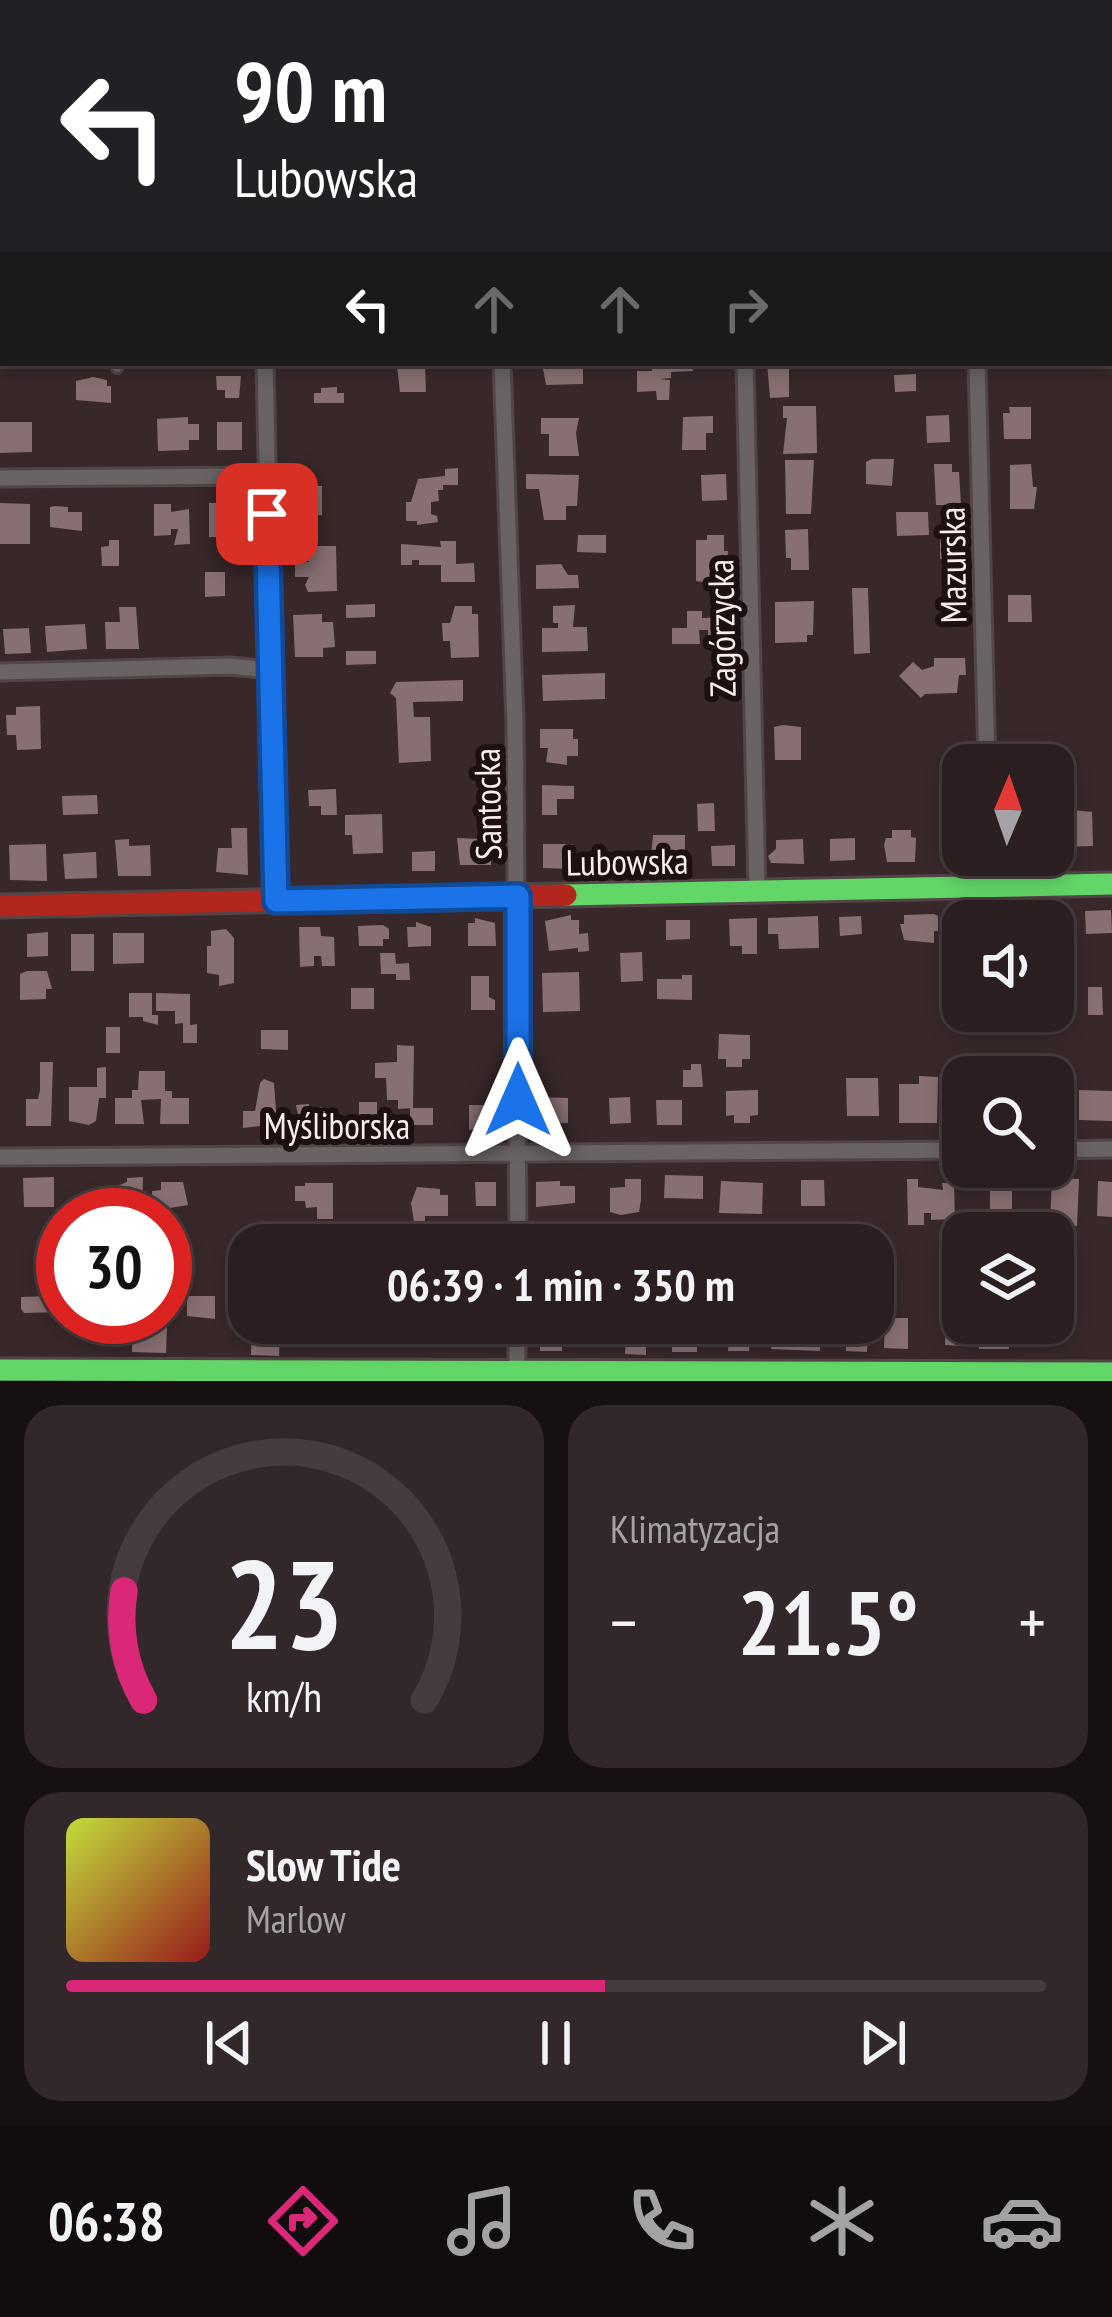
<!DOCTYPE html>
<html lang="pl">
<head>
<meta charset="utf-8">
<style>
	:root { --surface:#2a1e20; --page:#322729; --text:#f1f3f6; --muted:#a5a2a5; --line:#463c3e; --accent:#db2777 }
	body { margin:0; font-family:"PT Sans Narrow",sans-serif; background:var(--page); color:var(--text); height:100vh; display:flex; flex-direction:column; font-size:45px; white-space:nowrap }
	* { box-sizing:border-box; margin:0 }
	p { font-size:39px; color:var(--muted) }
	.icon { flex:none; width:66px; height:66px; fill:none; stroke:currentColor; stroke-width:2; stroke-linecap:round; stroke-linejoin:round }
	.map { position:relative; height:1381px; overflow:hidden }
	.sheet { display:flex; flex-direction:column; gap:24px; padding:24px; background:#171012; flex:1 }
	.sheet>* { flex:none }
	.hud { position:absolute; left:0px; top:0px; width:1113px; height:366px; box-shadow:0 6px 18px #0003,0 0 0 3px var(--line); background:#202124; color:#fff; overflow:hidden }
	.needle { width:78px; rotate:2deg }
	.tools { position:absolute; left:942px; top:744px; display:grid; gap:24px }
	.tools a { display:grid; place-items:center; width:132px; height:132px; border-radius:24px; background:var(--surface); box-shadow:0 6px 18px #0003,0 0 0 3px var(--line); font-size:60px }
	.speed { position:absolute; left:36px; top:1188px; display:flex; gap:24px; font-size:60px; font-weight:700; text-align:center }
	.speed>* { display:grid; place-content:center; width:156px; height:156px; border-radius:50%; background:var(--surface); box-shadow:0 6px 18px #0003,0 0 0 3px var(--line); line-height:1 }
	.speed .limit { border:18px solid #d22; background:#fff; color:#111 }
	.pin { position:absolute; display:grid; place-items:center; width:102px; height:102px; color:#fff; margin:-51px; border-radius:24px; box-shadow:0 6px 18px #0006 }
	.me { position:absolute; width:132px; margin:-66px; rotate:0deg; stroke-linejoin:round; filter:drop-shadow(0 0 9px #0008) }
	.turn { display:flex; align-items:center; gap:42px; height:252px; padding:0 36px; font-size:54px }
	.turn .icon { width:156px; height:156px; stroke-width:2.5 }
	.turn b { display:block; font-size:84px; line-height:102px }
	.lanes { display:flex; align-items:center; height:114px; padding:0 36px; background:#0003; justify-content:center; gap:60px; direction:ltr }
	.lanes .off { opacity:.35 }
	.big { font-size:90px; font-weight:600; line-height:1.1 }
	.sheet .card { flex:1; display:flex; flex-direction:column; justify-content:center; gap:18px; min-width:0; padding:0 42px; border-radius:36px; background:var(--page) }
	.sheet .dial { align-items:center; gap:0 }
	.dial svg { height:312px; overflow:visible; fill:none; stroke:var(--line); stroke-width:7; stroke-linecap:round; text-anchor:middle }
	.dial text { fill:var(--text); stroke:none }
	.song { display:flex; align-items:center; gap:36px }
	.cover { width:144px; height:144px; border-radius:18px; background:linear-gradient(135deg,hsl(70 70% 55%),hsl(0 70% 35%)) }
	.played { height:12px; border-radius:6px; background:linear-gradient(90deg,var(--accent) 55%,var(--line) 55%) }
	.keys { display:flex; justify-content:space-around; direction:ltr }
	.heat { display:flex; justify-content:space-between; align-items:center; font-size:66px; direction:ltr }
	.sheet .tiles { flex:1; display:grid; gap:24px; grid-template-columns:1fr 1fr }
	.card:last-child { grid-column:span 2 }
	.trip { position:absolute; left:228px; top:1224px; width:666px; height:120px; border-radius:36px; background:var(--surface); box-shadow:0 6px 18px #0003,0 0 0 3px var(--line); font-weight:600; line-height:120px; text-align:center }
	.tabs { display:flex; height:192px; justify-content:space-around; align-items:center; background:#110c0d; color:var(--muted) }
	.tabs .icon { width:84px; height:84px }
	.tabs .selected { color:var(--accent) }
	.tabs b { font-size:54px; color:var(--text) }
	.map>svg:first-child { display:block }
	.green { fill:#713a40 }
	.building { fill:#886f72 }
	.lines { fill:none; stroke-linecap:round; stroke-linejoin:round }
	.lane-casing { stroke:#524546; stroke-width:14 }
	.street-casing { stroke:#524546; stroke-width:21 }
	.fast-casing { stroke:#524546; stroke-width:27 }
	.jam-casing { stroke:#524546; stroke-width:27 }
	.lane { stroke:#696363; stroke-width:8 }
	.street { stroke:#696363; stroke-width:15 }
	.fast { stroke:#63d668; stroke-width:21 }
	.jam { stroke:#b3261e; stroke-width:21 }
	.route-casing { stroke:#114b97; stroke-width:30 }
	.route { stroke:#1a73e8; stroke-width:21 }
	.labels { text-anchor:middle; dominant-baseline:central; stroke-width:12; stroke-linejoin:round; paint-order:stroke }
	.street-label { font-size:36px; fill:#fdedee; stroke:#1c1011 }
</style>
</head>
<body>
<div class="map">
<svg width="1112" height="1381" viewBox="0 0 1112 1381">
	<rect width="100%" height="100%" fill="#38282a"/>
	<polygon class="green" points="587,0 1112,0 1112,46 1110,3"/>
	<g class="building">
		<polygon points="542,363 583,363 583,384 546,385"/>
		<polygon points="651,363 693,363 693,371 671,372 671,378 659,379 670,380 669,400 657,400 656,391 637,392 637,371 652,371"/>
		<polygon points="767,363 789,363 789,397 770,398"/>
		<polygon points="397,366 425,366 426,392 400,392"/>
		<polygon points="916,374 916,391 895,392 894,375"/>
		<polygon points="216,376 241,376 239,398 225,398 225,390 217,390"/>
		<polygon points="93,377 107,380 107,386 111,386 111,403 76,400 76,381"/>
		<polygon points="337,387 337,393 344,393 344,403 314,403 314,393 321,393 321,388"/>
		<polygon points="783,406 816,406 817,453 783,454 787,418 783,418"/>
		<polygon points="1009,407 1031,407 1031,439 1004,439 1003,413 1010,413"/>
		<polygon points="949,415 950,442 927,443 926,416"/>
		<polygon points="713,416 713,433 706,433 706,450 682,450 683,417"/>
		<polygon points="188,417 188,424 199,424 199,440 189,440 189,450 158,451 157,419"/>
		<polygon points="541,418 579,418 576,433 579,456 549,456 549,434 541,434"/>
		<polygon points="0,422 32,422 32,452 0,453"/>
		<rect x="217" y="422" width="25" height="28"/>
		<polygon points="872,459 894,459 892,486 866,484 866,462"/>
		<polygon points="785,460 814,460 811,514 786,514"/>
		<polygon points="934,464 952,464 952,472 959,472 961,505 936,505"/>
		<polygon points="1031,464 1033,487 1037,487 1034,509 1010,509 1010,465"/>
		<polygon points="458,468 458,485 443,485 443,490 438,490 439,501 431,502 431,514 437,516 438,522 417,525 417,521 406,521 406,502 411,502 418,479 445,476 445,469"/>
		<polygon points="526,474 579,475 577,506 566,506 566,520 544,520 539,489 526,489"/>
		<polygon points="726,474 727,500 702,501 701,475"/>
		<polygon points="292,480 307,480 307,486 322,486 322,515 310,515 310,521 294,519"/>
		<polygon points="0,503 30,504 30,544 0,544"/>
		<polygon points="209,503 224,503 225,513 246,513 246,536 241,537 241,546 225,547 225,537 209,537"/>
		<polygon points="154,504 171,504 171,512 189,509 190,544 174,545 178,529 171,529 171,535 154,536"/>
		<polygon points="55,506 68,507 68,512 82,512 82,531 50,527 50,507"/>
		<polygon points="896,512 928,512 929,535 897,536"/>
		<polygon points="808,529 809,570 791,570 791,558 786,558 785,530"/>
		<polygon points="962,534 962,558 940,559 940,535"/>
		<polygon points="578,535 606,535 606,553 577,552"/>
		<polygon points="707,535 724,535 724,551 728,551 725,585 696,581 696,540 707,540"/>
		<polygon points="109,540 119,540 119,566 102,566 101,547 109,546"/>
		<polygon points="440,541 456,541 456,564 474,563 475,582 441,582 441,565 419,565 419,560 412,560 412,565 401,565 401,544 441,547"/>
		<polygon points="307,546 336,546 337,591 308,592 305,585 309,577 295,577 295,563 309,562 305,555"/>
		<polygon points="561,564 568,575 578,575 579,588 536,589 536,565"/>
		<polygon points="205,572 225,572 225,596 205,597"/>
		<polygon points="852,588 868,588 870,653 854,654"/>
		<polygon points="1008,595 1031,595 1032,622 1008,622"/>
		<polygon points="814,601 813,635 807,635 807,642 775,643 775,602"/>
		<polygon points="375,604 375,617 346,618 346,605"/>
		<polygon points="575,605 573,627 587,627 588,651 542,652 542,628 558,628 558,623 553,623 553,606"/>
		<polygon points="455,606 472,606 472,614 478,614 479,657 451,658 450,641 443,641 442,623 450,623"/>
		<polygon points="119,607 136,607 139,649 106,649 105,622 120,622"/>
		<polygon points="687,611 702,611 702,618 726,617 727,643 708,644 708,630 699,630 700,644 672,644 672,628 687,628"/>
		<polygon points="322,614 322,622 333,622 335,647 323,648 323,657 295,657 293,615"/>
		<polygon points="85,624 87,649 47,652 45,626"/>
		<polygon points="29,628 31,653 5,654 3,629"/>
		<polygon points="346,651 376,651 376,664 346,665"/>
		<polygon points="934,658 965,658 966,675 959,675 957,693 925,694 921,698 899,676 913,662 922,670 934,666"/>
		<polygon points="605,673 605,699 543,701 542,675"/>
		<polygon points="463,680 463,701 413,702 414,717 430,717 431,761 399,763 396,698 390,693 396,682"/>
		<polygon points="40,706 41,749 17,750 16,735 7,735 6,715 16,715 16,707"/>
		<polygon points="783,725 801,727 801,760 775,760 774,727"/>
		<polygon points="540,729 573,729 573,739 578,739 578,756 567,756 567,765 546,762 548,748 540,748"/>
		<polygon points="542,785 574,786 574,799 557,799 557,815 542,815"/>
		<polygon points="336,789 337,815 321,815 321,806 309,806 308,790"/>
		<polygon points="97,795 98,814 63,815 62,796"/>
		<polygon points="714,803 715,831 698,831 697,804"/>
		<polygon points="1061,809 1092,812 1093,846 1061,847"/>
		<polygon points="382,814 383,853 353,854 352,835 345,835 345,815"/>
		<polygon points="231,828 247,828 248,875 216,872 218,848 232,848"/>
		<polygon points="481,829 491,829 491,865 460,865 457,838 481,839"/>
		<polygon points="892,830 911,830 911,837 916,838 915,862 887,862 884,845 886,838 892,838"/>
		<polygon points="653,835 685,835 685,857 664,858 664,867 650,867"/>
		<polygon points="855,838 855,860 830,861 830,839"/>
		<polygon points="963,838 963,855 970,855 970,860 944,861 944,839"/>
		<polygon points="129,839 129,846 150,845 151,876 118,876 115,840"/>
		<polygon points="803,839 804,864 771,863 768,856 776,849 776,840"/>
		<polygon points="46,844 47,881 10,880 9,845"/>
		<polygon points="543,844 573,844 573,869 543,868"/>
		<polygon points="735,845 735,866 712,866 711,846"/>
		<polygon points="435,851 435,871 412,871 412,852"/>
		<polygon points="96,852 97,878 65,879 63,854"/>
		<polygon points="1016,908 1041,908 1041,916 1063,916 1064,940 1053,940 1053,921 1016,921"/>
		<polygon points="1111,910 1112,933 1086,934 1085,911"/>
		<polygon points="934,914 938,916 938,931 934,931 934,943 904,940 900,924 904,924 904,915"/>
		<polygon points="571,915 571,920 579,920 579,934 588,933 589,951 578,952 578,948 549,951 545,921"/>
		<polygon points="818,916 819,948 779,949 778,934 768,934 768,918"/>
		<polygon points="861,916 862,934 840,936 839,917"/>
		<polygon points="475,918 495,923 496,946 468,946 468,923 475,923"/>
		<polygon points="757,918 757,954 742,954 742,946 730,946 729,919"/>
		<polygon points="666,920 690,920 690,939 666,940"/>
		<polygon points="416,922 431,927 431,946 408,947 407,927 416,927"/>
		<polygon points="383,925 389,929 389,939 383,939 383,946 359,946 358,926"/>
		<polygon points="299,927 320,927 321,936 334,937 335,966 322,966 321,956 314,956 314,966 300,967"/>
		<polygon points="226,929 234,938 234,983 219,986 219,975 207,973 207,946 211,946 211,931"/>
		<polygon points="48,932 48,956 27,957 27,934"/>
		<polygon points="113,933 144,933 144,963 113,964"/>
		<rect x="71" y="934" width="23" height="37"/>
		<polygon points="642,952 643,981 621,982 620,953"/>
		<polygon points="380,953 395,953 396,964 409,963 410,980 396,980 396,974 381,974"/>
		<polygon points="27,971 47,971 52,989 46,989 46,999 20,1000 20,974"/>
		<polygon points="579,972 580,1011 543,1012 542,973"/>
		<polygon points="682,975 692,975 692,1000 657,999 657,979 682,979"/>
		<polygon points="471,976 489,976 489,997 495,1000 495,1010 471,1010"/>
		<polygon points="1088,987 1102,987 1103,1015 1088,1015"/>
		<rect x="351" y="988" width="23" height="21"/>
		<polygon points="129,993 152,993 152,1015 158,1015 158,1025 143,1021 143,1017 129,1017"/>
		<polygon points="156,993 190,994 190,1025 197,1024 197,1043 183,1043 183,1023 175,1024 175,1011 156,1011"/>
		<rect x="106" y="1027" width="14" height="26"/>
		<polygon points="261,1030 288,1030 288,1050 261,1049"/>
		<polygon points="719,1034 750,1035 750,1059 742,1059 742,1067 726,1067 726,1059 718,1059"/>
		<polygon points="397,1045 414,1046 413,1108 398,1109 398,1100 387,1100 386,1078 375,1078 375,1063 397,1062"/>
		<polygon points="40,1062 53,1062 51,1126 26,1126 26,1099 38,1099 40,1090"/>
		<polygon points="691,1064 701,1064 703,1087 683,1087 683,1070 691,1070"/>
		<polygon points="106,1067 106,1098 99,1098 96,1121 89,1125 69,1121 69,1087 97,1087 97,1068"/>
		<polygon points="139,1071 165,1071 165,1091 172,1091 172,1098 189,1098 189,1124 160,1124 161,1099 141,1100 144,1124 115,1124 115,1098 132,1098 132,1090 138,1090"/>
		<polygon points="919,1076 938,1077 937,1123 899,1123 899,1084 919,1084"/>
		<polygon points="846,1078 878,1078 879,1116 847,1116"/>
		<polygon points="264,1079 274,1083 277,1124 243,1128 243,1111 255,1111 260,1083"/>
		<polygon points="758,1090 758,1115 750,1116 750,1123 734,1123 734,1115 726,1116 726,1091"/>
		<polygon points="1079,1090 1112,1091 1112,1121 1079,1120"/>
		<polygon points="539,1097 568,1098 568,1123 543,1124"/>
		<polygon points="630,1097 631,1123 610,1124 609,1098"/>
		<polygon points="656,1100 682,1100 682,1125 657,1125"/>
		<polygon points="359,1102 377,1102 377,1114 385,1114 385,1128 359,1125"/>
		<polygon points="309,1104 309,1108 335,1107 336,1120 331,1120 331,1125 300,1124 296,1105"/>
		<polygon points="469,1105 495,1105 496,1125 469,1130"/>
		<rect x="410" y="1108" width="23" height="17"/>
		<polygon points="665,1175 703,1176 703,1199 664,1198"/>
		<polygon points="54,1177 54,1207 24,1207 23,1178"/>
		<polygon points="143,1177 142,1215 128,1215 127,1208 117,1208 117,1186 127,1182 127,1178"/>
		<rect x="990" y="1178" width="22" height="31"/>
		<polygon points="1052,1178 1079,1179 1077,1226 1050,1225"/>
		<polygon points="625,1179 641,1179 641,1200 639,1212 621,1215 610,1212 610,1188 625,1187"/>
		<polygon points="907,1179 918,1179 918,1187 943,1190 942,1183 954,1183 955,1219 931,1220 931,1213 924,1213 924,1225 908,1225"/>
		<polygon points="801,1180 824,1180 825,1206 801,1206"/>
		<polygon points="560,1181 560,1186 575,1186 575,1203 536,1207 536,1182"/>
		<polygon points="721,1181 763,1183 762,1214 719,1213"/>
		<polygon points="1098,1181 1112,1182 1112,1217 1097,1216"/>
		<polygon points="161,1182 183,1182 188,1205 152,1211 152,1191 161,1190"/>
		<polygon points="475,1182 496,1182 496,1206 476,1206"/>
		<polygon points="305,1183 333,1183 333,1219 317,1219 317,1207 306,1208 305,1201 295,1201 295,1186 305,1186"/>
		<polygon points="417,1187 440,1189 440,1195 448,1195 448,1216 425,1216 425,1222 414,1222 411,1203"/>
		<polygon points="803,1225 826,1226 826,1245 784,1245 784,1236 803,1236"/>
		<polygon points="50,1292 62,1292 62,1312 24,1313 21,1309 21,1297 50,1296"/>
		<polygon points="187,1296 215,1296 215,1319 187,1316"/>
		<polygon points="885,1318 908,1318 908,1349 884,1348"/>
		<polygon points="946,1319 965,1323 964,1346 945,1345"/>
		<polygon points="355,1323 385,1323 385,1342 356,1343"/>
		<polygon points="772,1323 821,1325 820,1351 771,1349"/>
		<polygon points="979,1323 1010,1323 1009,1349 979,1349"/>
		<polygon points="1029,1323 1053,1323 1052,1347 1028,1346"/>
		<polygon points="133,1326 167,1327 166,1353 132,1352"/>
		<rect x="672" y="1327" width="25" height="25"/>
		<polygon points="252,1330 280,1331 279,1356 251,1355"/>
		<polygon points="729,1330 750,1331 749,1351 728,1351"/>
		<rect x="540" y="1331" width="22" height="20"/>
		<polygon points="846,1331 868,1331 867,1352 846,1351"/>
		<polygon points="626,1332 646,1332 646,1355 625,1354"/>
	</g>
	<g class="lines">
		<defs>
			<g id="lane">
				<polyline points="172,0 174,3"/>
				<polyline points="323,0 325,3"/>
				<polyline points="292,3 297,0"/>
				<polyline points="496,3 499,0"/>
				<polyline points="117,363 117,368"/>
			</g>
			<g id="street">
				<polyline points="1110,244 1112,244"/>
				<polyline points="0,250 3,250"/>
				<polyline points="265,363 276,901"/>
				<polyline points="502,363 515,723 518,1245"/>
				<polyline points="745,363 757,891"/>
				<polyline points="977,363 987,765"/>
				<polyline points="0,478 267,476"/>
				<polyline points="0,672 230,666 269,670"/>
				<polyline points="990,855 990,885"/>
				<polyline points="1053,1150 1112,1149"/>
				<polyline points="0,1157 963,1150"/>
				<polyline points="517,1378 517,1323"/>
			</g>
			<g id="fast">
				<polyline points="566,895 1112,884"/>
				<polyline points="0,1370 1112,1373"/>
			</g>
			<polyline id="jam" points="0,906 566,895"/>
		</defs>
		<use href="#lane" class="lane-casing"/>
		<use href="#street" class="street-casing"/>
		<use href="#fast" class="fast-casing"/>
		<use href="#jam" class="jam-casing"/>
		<use href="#lane" class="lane"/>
		<use href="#street" class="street"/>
		<use href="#fast" class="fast"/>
		<use href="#jam" class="jam"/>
	</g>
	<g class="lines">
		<defs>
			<polyline id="route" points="267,514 276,901 518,896 518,1100"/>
		</defs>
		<use href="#route" class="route-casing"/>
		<use href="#route" class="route"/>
	</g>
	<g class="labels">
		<g class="street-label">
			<text transform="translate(952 565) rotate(-91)">Mazurska</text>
			<text transform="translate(721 628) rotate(-91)">Zagórzycka</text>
			<text transform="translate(487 804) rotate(-91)">Santocka</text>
			<text transform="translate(627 861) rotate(-1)">Lubowska</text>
			<text x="337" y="1125">Myśliborska</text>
		</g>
	</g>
</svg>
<div class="tools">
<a><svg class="needle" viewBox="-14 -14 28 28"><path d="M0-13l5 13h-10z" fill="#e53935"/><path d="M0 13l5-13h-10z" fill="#a5a2a5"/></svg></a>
<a><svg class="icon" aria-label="sound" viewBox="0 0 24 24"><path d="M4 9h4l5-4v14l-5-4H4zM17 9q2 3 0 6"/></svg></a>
<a><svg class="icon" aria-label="search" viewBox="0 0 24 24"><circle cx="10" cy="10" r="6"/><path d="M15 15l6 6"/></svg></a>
<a><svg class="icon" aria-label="layers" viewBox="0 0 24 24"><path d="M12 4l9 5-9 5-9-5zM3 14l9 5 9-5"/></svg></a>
</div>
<div class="speed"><div class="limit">30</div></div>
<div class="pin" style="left:267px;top:514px;background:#d93025"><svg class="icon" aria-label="arrive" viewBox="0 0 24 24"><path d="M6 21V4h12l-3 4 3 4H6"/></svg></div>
<svg class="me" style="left:518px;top:1100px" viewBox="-20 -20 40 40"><path d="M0-17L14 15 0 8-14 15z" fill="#1a73e8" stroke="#fff" stroke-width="4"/></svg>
<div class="trip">06:39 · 1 min · 350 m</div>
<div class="hud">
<div class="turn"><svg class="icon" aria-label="left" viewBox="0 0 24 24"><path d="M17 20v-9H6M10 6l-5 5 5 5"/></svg><div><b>90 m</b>Lubowska</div></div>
<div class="lanes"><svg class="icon" aria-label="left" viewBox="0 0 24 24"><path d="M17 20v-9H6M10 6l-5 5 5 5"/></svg><svg class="icon off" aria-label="ahead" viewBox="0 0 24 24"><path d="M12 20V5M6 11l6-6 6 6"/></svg><svg class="icon off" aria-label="ahead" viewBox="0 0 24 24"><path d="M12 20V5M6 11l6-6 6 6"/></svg><svg class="icon off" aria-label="right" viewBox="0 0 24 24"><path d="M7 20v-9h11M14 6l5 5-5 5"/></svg></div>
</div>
</div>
<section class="sheet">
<div class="tiles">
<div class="card dial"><svg viewBox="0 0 100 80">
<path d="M14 69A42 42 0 1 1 86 69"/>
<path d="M14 69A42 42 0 0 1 9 41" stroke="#db2777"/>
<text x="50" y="56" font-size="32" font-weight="700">23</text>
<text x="50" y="72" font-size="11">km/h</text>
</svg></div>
<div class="card"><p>Klimatyzacja</p>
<div class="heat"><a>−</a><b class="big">21.5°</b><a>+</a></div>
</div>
<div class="card">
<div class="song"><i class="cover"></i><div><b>Slow Tide</b><p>Marlow</p></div></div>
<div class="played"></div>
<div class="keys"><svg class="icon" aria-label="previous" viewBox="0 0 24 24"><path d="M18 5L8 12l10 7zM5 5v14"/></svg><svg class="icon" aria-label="pause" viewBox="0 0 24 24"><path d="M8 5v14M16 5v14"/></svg><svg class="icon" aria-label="next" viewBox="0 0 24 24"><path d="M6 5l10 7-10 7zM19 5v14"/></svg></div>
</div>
</div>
</section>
<nav class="tabs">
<b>06:38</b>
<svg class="icon selected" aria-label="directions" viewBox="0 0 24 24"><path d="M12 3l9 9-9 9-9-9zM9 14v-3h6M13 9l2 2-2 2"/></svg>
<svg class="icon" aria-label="music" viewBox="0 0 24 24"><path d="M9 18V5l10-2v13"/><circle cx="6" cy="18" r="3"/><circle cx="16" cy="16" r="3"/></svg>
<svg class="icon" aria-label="phone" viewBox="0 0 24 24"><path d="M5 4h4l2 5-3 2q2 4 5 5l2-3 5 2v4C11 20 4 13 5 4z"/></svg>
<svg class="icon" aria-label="climate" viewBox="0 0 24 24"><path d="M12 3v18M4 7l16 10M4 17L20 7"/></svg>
<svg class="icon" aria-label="car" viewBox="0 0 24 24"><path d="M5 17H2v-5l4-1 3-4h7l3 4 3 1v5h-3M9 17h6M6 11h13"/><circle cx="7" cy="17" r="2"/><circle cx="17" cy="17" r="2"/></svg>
</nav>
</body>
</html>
